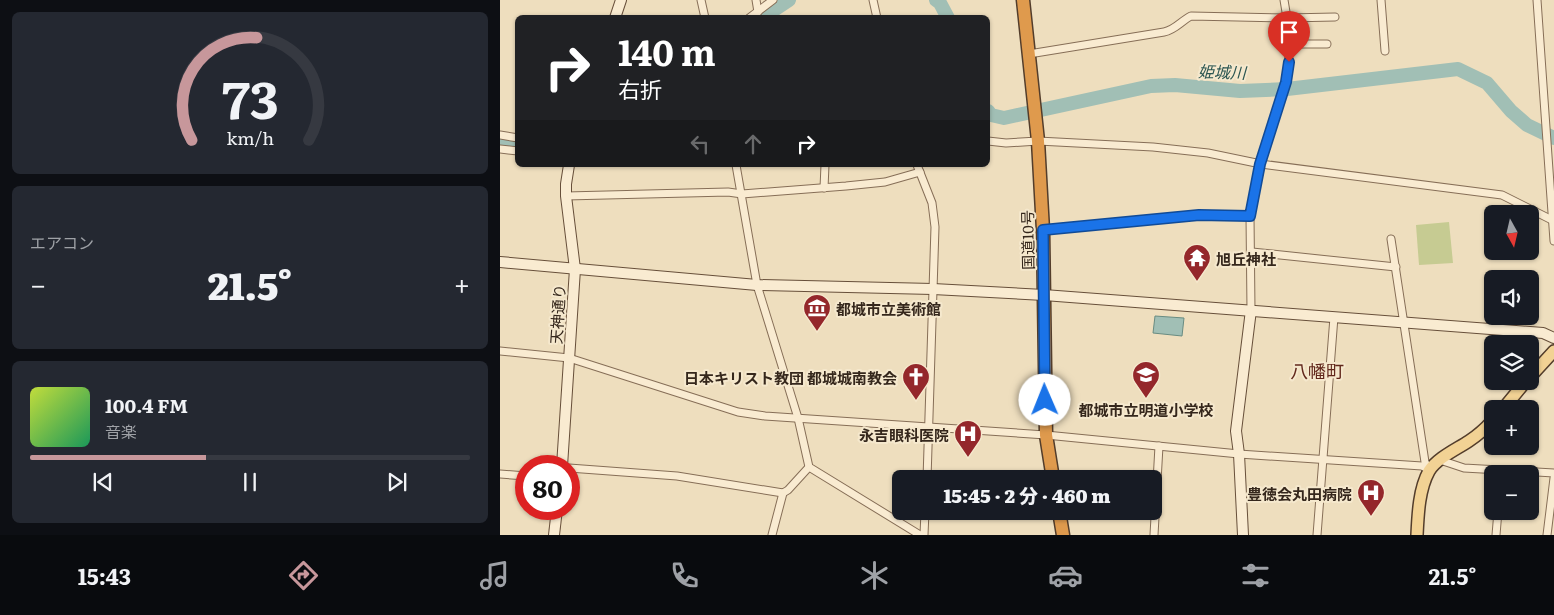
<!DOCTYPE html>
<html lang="ja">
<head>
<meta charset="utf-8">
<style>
	:root { --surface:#171b24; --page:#242831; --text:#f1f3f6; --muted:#9ea1a6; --line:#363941; --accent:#c7979b }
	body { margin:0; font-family:Literata,"Noto Sans JP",serif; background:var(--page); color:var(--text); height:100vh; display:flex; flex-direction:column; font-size:19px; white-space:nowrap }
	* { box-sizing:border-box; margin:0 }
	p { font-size:16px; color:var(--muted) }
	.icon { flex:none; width:28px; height:28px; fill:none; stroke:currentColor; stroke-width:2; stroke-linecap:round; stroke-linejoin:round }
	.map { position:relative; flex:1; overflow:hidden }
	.drawer { display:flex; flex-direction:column; gap:12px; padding:12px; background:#0d0f14; width:500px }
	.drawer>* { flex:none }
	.guide { position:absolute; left:15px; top:15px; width:475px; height:152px; border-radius:8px; box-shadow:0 1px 4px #0004; background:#202124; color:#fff; overflow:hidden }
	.needle { width:32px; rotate:172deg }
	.controls { position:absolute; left:984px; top:205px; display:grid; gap:10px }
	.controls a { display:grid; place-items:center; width:55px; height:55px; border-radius:8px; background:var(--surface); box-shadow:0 1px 4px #0004; font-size:25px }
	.speed { position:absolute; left:15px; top:455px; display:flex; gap:10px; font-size:25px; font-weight:700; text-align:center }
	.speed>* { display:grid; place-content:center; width:65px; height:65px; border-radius:50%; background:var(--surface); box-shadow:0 1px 4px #0004; line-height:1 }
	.speed .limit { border:8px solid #d22; background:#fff; color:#111 }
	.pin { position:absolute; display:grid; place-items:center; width:42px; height:42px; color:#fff; margin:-51px -21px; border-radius:50% 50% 50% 0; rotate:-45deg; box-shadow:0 0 5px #0007 }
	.pin .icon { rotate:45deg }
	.me { position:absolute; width:55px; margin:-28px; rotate:359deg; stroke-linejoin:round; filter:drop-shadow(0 0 4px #0008) }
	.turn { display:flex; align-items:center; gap:18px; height:105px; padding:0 20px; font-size:22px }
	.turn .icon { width:65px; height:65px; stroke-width:2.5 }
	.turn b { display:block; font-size:35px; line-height:42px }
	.lanes { display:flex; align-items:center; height:48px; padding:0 20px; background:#0003; justify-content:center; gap:25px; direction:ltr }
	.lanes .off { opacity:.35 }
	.big { font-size:38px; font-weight:800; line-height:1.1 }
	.drawer .card { flex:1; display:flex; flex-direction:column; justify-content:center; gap:8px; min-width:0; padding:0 18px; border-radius:8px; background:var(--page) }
	.drawer .dial { align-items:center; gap:0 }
	.dial svg { height:130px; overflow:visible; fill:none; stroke:var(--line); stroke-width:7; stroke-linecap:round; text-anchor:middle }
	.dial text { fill:var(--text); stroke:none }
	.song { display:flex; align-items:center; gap:15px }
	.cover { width:60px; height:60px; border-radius:8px; background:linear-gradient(135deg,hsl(70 70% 55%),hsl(150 70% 35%)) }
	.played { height:5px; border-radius:2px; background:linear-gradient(90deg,var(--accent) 40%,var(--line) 40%) }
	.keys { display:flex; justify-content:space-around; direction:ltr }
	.heat { display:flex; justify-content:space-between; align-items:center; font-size:28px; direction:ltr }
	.trip { position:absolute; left:392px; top:470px; width:270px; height:50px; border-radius:8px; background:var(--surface); box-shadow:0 1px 4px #0004; font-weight:800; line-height:50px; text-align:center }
	.menu { display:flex; height:80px; justify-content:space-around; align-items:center; background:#090b0e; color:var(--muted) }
	.menu .icon { width:35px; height:35px }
	.menu .on { color:var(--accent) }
	.menu b { font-size:22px; color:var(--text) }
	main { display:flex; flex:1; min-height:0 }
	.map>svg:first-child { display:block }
	.green { fill:#c6cb92 }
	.water { fill:#a1bfb5; stroke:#698c82 }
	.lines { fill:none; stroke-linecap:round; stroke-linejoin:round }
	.river { stroke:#a1bfb5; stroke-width:14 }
	.street-casing { stroke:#866e57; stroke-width:9 }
	.secondary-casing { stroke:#674f3a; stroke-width:12 }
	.primary-casing { stroke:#533d2b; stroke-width:14 }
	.highway-casing { stroke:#533d2b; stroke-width:15 }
	.street { stroke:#f9ebd1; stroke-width:7 }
	.secondary { stroke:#f9ebd1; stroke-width:10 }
	.primary { stroke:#f2d294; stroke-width:11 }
	.highway { stroke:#df9a4d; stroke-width:12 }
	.route-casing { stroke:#114b97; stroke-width:12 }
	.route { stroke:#1a73e8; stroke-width:9 }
	.labels { text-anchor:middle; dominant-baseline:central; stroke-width:4; stroke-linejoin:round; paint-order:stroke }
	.street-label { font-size:15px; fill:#35271c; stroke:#f5e8cd }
	.poi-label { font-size:15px; font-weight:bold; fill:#35271c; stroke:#f5e8cd; text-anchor:end }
	.water-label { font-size:16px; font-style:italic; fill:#2b5551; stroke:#f5e8cd }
	.quarter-label { font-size:18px; fill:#61271b; stroke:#f5e8cd }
</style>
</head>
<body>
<main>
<section class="drawer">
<div class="card dial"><svg viewBox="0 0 100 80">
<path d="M14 69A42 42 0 1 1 86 69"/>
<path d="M14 69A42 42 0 0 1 54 6" stroke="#c7979b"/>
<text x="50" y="56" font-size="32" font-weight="700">73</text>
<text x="50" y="72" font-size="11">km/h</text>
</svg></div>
<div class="card"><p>エアコン</p>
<div class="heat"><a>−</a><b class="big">21.5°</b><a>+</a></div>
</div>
<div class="card">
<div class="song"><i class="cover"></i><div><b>100.4 FM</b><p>音楽</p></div></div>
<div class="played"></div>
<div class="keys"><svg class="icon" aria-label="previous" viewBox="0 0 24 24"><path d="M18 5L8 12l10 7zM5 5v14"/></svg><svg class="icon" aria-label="pause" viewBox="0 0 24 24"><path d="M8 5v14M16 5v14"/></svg><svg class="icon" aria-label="next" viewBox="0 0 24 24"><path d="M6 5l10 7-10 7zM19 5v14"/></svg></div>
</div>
</section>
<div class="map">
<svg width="1054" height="535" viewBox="0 0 1054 535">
	<rect width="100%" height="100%" fill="#eedebe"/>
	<polygon class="green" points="949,222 953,263 919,265 916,225"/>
	<polygon class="water" points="655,316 684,318 682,336 653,333"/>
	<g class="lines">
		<g class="river">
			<polyline points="436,0 440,3 448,18"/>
			<polyline points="262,18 289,0"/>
			<polyline points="488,111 491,115 504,118 651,86 675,85 740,91 787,89 958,69 987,83 1011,111 1027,125 1054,138"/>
			<polyline points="0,142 18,145"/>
		</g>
		<defs>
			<g id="street">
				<polyline points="201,0 205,18"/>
				<polyline points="256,0 258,12"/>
				<polyline points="373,0 377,18"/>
				<polyline points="881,0 885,51"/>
				<polyline points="1037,0 1054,241"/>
				<polyline points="249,18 273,0"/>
				<polyline points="787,44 827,44"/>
				<path d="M 529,54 L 664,32 C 675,30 681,21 691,16 L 787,18 L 835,17"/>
				<polyline points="0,135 18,138"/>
				<polyline points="488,141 506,143 538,141 653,147 708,153 761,164 1002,195 1052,220"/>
				<polyline points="0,149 18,151"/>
				<polyline points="236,165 257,285 298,418 309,467 420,535"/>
				<polyline points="417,165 432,203 435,227 427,479"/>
				<polyline points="324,188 325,165"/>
				<polyline points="66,196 228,192 242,194 346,186 385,182 420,172"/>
				<polyline points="543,230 699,215 750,216"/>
				<polyline points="891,239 925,462 930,470"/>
				<polyline points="752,252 896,267"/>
				<polyline points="751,310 750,216 761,164 786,82 789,62 787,18 784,0"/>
				<polyline points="0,351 69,358 238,412 265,416 546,435 739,454 922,466 930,470"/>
				<polyline points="940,460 964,468 1054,473"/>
				<polyline points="69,468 177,476 283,493"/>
				<polyline points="0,474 26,476"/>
				<polyline points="272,535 283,493 288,490 309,467"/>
				<polyline points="424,535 425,511"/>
				<polyline points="654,535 659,446"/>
				<polyline points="817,535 834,317"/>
				<polyline points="996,535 998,511"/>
				<polyline points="1047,535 1054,478"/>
			</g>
			<g id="secondary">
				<polyline points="115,18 121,0"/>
				<polyline points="0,262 257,285 433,289 544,295 1043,333 1054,338"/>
				<polyline points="62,466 75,269 66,196 66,184 69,165"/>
				<polyline points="54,535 57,509"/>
				<polyline points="743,535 739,454 736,431 751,310"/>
			</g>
			<g id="primary">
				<polyline points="1030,377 1054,351"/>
				<polyline points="1003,409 1026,381"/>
				<path d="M 917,535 C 918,514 919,489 929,471 C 937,458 957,449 969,441 C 978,435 985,429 992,421"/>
			</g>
			<g id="highway">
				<polyline points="523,0 538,141 543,230 546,435 553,479"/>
				<polyline points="559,511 563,535"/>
			</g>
		</defs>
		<use href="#street" class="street-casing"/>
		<use href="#secondary" class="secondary-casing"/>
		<use href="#primary" class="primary-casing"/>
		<use href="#highway" class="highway-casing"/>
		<use href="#street" class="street"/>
		<use href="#secondary" class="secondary"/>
		<use href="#primary" class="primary"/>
		<use href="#highway" class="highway"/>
	</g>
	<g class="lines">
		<defs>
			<polyline id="route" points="545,400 543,230 699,215 750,216 760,164 786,82 789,62"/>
		</defs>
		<use href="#route" class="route-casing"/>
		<use href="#route" class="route"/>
	</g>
	<defs>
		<symbol id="temple-pin" viewBox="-11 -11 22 30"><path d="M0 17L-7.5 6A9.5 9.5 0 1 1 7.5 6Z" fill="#94272b" stroke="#f5e8cd"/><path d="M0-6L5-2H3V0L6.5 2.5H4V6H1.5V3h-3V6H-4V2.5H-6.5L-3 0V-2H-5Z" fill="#fff"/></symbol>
		<symbol id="museum-pin" viewBox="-11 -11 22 30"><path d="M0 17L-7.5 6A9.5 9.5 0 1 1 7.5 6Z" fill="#94272b" stroke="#f5e8cd"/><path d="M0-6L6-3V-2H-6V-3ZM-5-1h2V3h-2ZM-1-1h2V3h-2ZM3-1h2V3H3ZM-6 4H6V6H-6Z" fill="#fff"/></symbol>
		<symbol id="school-pin" viewBox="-11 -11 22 30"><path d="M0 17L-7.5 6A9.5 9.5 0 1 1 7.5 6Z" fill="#94272b" stroke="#f5e8cd"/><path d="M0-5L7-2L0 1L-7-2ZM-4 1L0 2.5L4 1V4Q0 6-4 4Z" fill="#fff"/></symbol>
		<symbol id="church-pin" viewBox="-11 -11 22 30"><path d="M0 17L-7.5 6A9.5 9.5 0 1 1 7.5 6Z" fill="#94272b" stroke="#f5e8cd"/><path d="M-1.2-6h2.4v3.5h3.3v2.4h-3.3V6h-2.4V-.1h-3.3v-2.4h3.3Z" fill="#fff"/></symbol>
		<symbol id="hospital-pin" viewBox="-11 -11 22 30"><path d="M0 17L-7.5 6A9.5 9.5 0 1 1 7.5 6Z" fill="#94272b" stroke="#f5e8cd"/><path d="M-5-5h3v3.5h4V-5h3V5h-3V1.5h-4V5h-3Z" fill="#fff"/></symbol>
	</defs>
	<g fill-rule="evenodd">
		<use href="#temple-pin" x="681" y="242" width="32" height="43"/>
		<use href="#museum-pin" x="301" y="292" width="32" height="43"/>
		<use href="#school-pin" x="630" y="359" width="32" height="43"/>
		<use href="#church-pin" x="400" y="361" width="32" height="43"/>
		<use href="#hospital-pin" x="452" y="418" width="32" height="43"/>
		<use href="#hospital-pin" x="855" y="477" width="32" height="43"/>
	</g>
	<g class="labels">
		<g class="street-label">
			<text transform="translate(527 240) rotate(-91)">国道10号</text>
			<text transform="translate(57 314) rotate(-86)">天神通り</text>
		</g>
		<g class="poi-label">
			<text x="716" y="258" text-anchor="start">旭丘神社</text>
			<text x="336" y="308" text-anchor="start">都城市立美術館</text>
			<text x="397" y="377">日本キリスト教団 都城城南教会</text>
			<text x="646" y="409" text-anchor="middle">都城市立明道小学校</text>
			<text x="449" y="434">永吉眼科医院</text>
			<text x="852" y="493">豊徳会丸田病院</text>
		</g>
		<g class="water-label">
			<text transform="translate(722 71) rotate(2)">姫城川</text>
		</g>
		<g class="quarter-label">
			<text x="817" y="370">八幡町</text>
		</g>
	</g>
</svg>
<div class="controls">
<a><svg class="needle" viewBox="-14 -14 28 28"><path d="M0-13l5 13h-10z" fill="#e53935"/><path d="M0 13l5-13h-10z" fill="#9ea1a6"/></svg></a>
<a><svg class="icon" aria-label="sound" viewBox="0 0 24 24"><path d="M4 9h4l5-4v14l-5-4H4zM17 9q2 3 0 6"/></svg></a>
<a><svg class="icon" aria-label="layers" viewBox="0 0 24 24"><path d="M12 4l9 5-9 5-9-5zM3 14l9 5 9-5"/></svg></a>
<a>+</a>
<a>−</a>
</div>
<div class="speed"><div class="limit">80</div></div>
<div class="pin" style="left:789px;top:62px;background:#d93025"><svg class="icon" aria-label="arrive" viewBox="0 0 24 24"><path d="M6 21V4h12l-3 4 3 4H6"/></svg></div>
<svg class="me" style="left:545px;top:400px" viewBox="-20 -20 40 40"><circle r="19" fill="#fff"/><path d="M0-13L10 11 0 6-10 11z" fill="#1a73e8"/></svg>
<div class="trip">15:45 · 2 分 · 460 m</div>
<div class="guide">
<div class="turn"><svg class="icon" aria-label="right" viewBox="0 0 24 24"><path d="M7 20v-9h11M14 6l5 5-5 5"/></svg><div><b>140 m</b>右折</div></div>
<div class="lanes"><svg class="icon off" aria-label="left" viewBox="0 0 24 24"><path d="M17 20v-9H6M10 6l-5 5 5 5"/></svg><svg class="icon off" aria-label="ahead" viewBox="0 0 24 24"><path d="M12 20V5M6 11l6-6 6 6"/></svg><svg class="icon" aria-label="right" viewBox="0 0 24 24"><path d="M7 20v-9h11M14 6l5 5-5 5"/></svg></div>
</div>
</div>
</main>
<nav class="menu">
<b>15:43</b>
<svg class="icon on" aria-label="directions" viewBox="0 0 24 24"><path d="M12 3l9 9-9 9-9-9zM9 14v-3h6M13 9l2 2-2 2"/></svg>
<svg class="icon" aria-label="music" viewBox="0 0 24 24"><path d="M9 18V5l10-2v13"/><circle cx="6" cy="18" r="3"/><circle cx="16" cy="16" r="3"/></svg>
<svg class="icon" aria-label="phone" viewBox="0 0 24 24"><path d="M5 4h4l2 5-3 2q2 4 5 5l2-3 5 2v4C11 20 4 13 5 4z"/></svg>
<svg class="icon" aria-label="climate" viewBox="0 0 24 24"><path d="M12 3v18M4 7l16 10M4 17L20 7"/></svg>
<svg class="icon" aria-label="car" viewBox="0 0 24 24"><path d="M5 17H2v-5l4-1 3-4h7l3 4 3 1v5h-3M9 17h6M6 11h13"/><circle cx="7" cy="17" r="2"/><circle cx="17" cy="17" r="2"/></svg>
<svg class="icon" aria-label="filters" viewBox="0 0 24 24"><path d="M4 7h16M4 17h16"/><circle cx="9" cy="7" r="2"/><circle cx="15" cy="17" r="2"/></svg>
<b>21.5°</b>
</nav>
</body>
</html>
